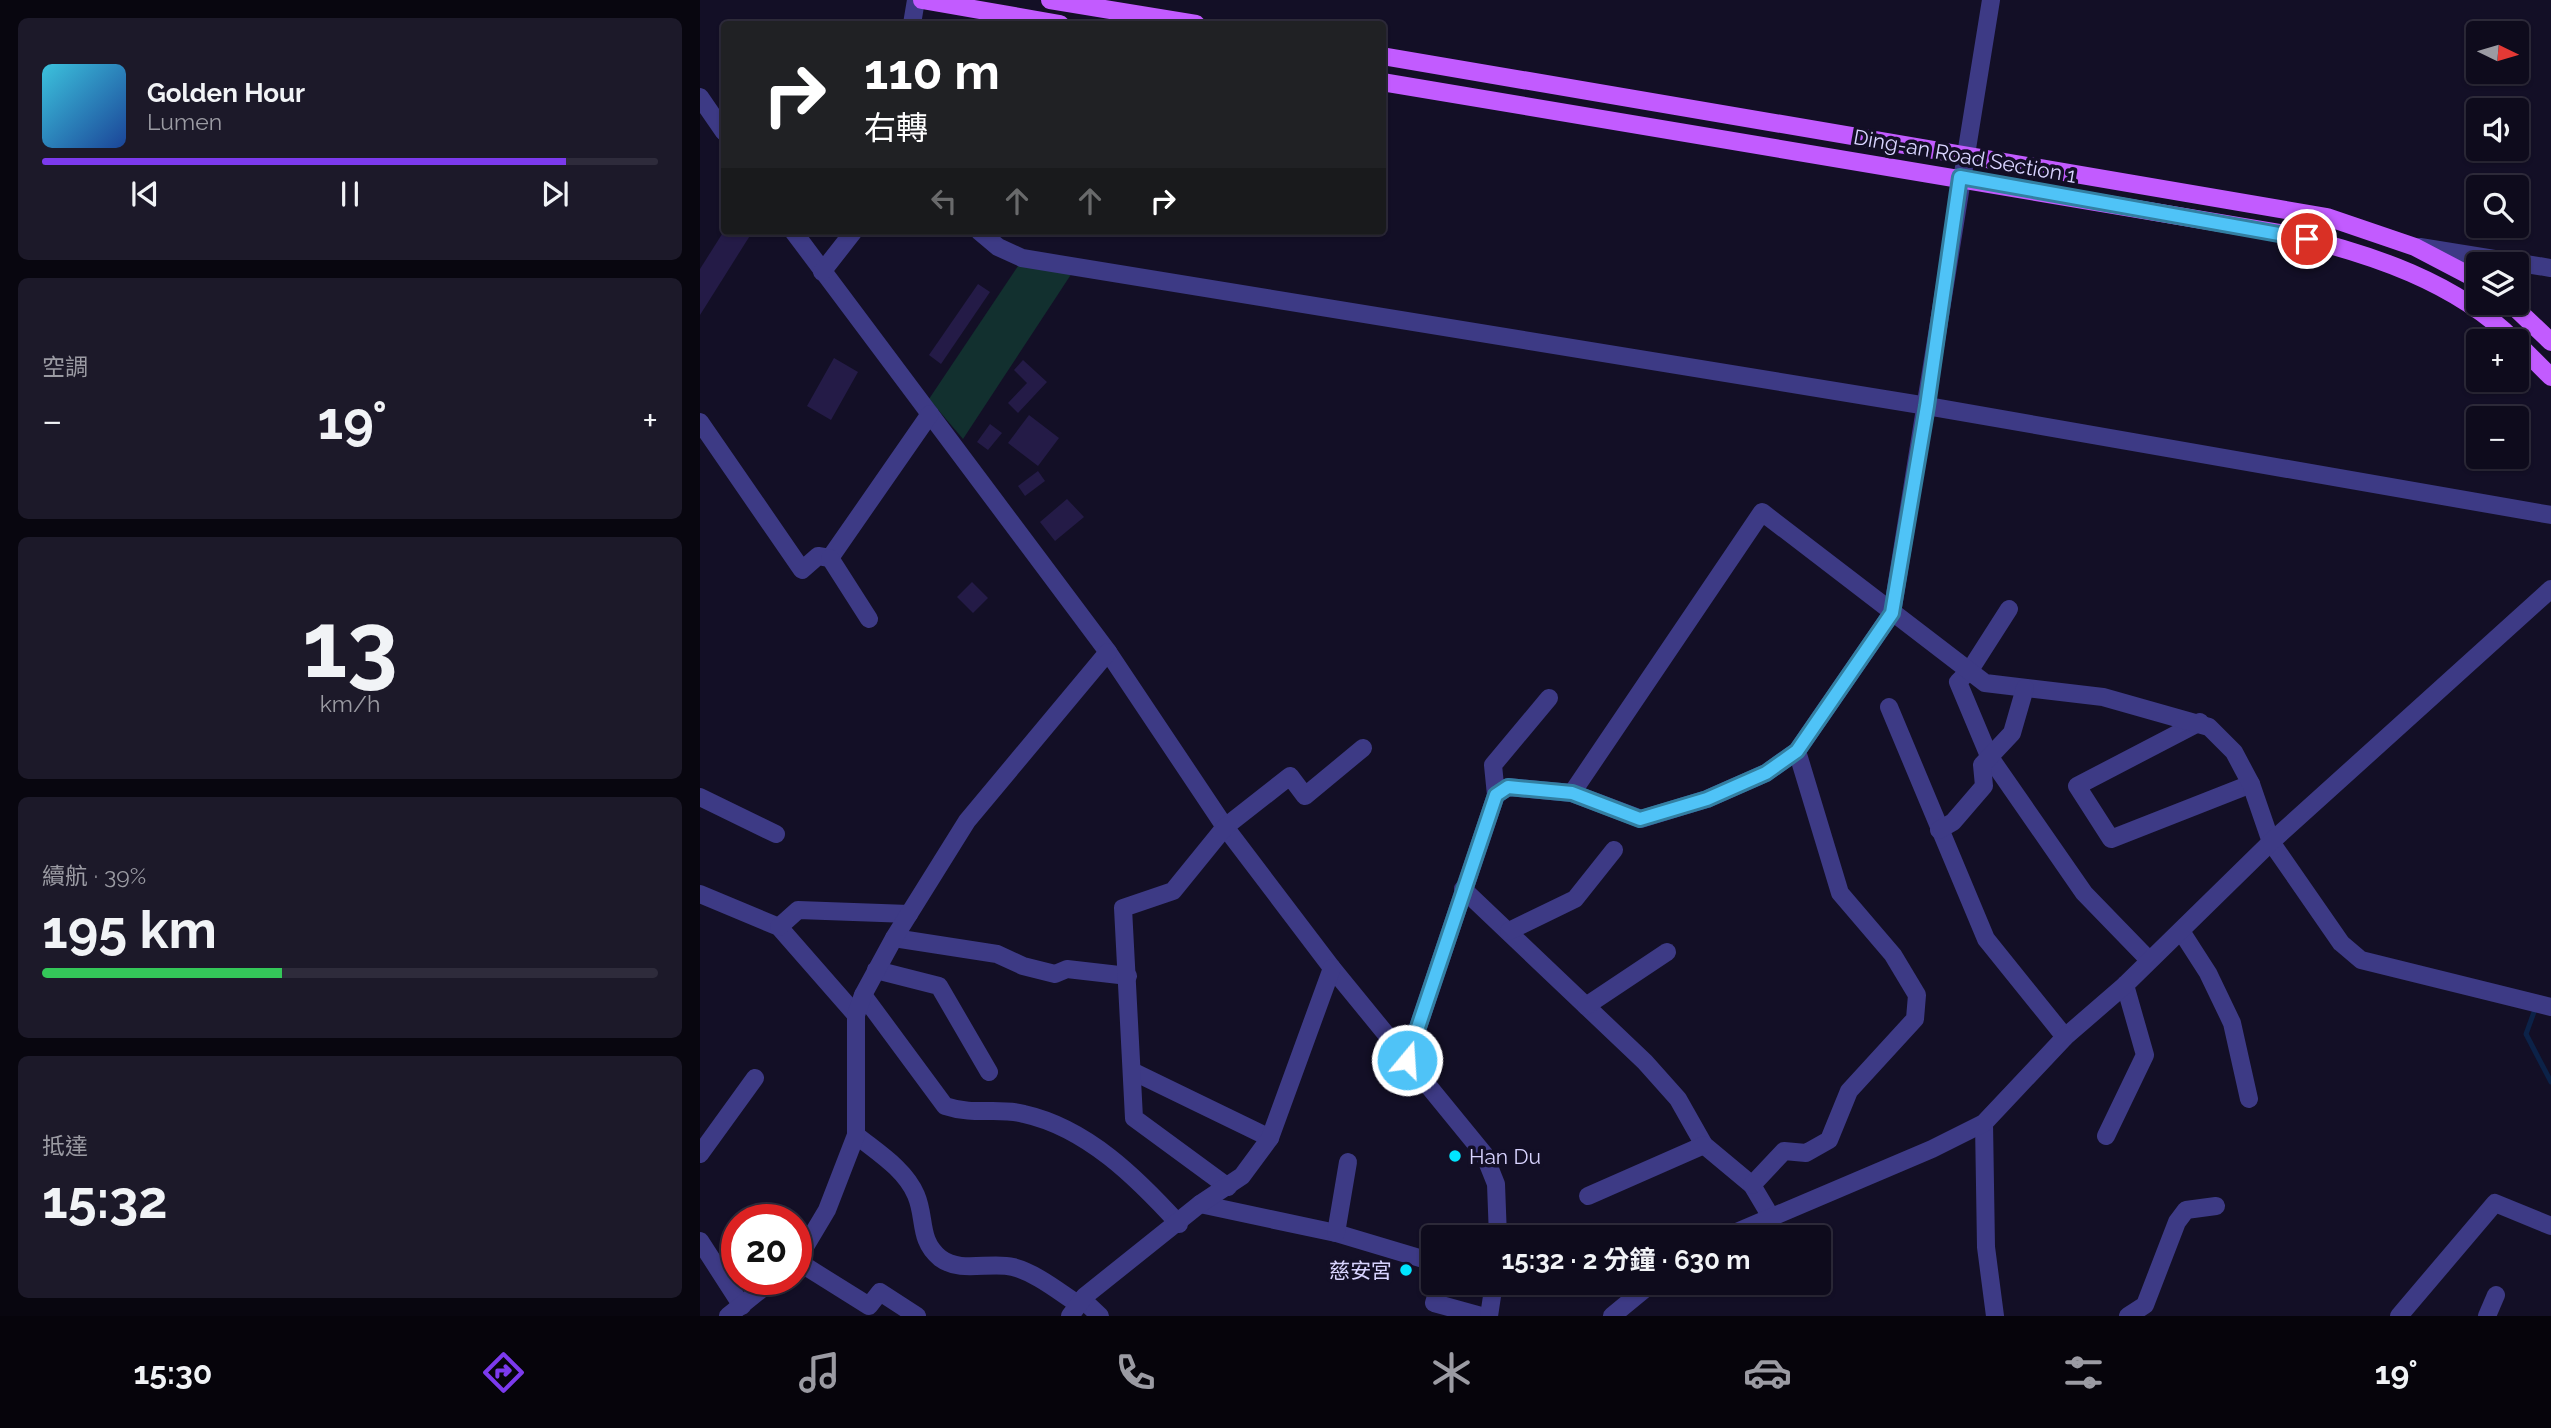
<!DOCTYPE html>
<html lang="zh-TW">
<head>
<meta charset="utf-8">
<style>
	:root { --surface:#0e0b1c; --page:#1c1929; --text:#f1f3f6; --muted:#9b9ba3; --line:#2e2b3b; --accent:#7c3aed }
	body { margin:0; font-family:Raleway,"Noto Sans TC",sans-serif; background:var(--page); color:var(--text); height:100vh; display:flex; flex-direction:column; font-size:26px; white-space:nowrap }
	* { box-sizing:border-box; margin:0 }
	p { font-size:23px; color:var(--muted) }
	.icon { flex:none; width:38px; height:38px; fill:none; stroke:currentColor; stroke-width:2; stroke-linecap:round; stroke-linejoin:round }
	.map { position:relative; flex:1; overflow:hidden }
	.drawer { display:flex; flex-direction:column; gap:18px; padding:18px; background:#08060f; width:700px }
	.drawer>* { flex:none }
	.banner { position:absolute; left:21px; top:21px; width:665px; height:214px; border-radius:7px; box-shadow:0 2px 5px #0004,0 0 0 2px var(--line); background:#202124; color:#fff; overflow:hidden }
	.needle { width:46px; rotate:95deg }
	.fabs { position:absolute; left:1766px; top:21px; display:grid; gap:14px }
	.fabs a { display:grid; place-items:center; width:63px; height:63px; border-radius:7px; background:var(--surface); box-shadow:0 2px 5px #0004,0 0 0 2px var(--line); font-size:35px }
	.speed { position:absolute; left:21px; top:1204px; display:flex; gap:14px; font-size:35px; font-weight:700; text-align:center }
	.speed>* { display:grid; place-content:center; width:91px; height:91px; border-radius:50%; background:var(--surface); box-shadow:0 2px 5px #0004,0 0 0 2px var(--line); line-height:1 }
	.speed .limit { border:10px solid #d22; background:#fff; color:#111 }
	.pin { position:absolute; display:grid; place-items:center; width:60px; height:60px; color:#fff; margin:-30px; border:4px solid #fff; border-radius:50%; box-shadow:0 2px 7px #0007 }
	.me { position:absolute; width:77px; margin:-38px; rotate:18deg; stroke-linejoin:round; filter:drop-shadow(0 0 5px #0008) }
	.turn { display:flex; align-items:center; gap:24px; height:147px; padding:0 28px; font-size:32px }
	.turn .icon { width:91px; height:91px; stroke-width:2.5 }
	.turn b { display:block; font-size:49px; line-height:60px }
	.lanes { display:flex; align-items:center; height:66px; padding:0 28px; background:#0003; justify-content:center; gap:35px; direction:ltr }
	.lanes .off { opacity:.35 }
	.big { font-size:52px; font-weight:700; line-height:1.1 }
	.drawer .widget { flex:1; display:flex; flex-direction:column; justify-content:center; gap:10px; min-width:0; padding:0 24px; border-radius:10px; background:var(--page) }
	.drawer .dial { align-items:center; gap:0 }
	.dial b { font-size:91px; line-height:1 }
	.song { display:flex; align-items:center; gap:21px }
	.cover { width:84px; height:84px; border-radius:10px; background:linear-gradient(135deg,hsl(190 70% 55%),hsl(220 70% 35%)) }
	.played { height:7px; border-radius:4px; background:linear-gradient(90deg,var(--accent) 85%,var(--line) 85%) }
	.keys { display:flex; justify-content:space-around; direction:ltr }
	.heat { display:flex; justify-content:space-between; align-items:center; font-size:38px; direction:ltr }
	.charge { height:10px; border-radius:5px; background:linear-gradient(90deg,#34c759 39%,var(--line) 0) }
	.trip { position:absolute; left:721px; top:1225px; width:410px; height:70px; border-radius:7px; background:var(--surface); box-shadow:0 2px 5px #0004,0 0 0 2px var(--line); font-weight:700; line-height:70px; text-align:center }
	.menu { display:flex; height:112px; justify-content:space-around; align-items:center; background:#06040b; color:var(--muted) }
	.menu .icon { width:49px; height:49px }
	.menu .active { color:var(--accent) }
	.menu b { font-size:32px; color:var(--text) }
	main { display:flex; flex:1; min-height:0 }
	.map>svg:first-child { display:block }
	.green { fill:#12302f }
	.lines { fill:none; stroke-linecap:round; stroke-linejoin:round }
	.stream { stroke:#0c2248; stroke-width:5 }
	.building { fill:#241b47 }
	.minor { stroke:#3d3a85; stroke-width:18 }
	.major { stroke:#c25bff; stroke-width:18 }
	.route-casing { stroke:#337fa1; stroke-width:18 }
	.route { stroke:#4fc3f7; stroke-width:12 }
	.poi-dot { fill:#00e5ff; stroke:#130f26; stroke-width:2.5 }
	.labels { text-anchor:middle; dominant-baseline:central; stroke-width:7; stroke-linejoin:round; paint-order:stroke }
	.street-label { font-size:21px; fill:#d9d4ff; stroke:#130f26 }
	.poi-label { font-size:21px; fill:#d9d4ff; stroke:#130f26; text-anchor:start }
</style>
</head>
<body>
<main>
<section class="drawer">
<div class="widget">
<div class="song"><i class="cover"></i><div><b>Golden Hour</b><p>Lumen</p></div></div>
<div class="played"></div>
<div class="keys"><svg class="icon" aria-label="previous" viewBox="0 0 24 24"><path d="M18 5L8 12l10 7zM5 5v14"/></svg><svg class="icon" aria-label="pause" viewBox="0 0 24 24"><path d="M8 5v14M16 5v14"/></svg><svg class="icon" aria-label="next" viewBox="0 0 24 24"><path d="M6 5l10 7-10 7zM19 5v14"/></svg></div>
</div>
<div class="widget"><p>空調</p>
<div class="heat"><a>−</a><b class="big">19°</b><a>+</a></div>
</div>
<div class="widget dial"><b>13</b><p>km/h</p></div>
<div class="widget"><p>續航 · 39%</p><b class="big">195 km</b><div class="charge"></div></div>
<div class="widget"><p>抵達</p><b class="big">15:32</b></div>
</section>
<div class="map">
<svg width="1851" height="1316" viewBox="0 0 1851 1316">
	<rect width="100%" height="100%" fill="#130f26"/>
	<polygon class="green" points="320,263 372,273 263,439 229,399"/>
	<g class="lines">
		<polyline class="stream" points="1834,1012 1826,1034 1851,1082"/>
	</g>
	<g class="building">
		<polygon points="24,231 51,234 0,315 0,269"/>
		<polygon points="278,284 290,292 241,364 229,355"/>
		<polygon points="134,358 158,372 131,420 107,406"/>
		<polygon points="323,360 347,382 318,413 308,403 327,383 314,370"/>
		<polygon points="329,415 359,438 338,466 308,443"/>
		<polygon points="290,424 302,433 288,450 277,442"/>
		<polygon points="338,471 345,481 325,496 318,486"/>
		<polygon points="367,499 384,517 355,541 340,522"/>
		<polygon points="272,582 288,598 273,613 257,597"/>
	</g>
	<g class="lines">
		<g class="minor">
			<polyline points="212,24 216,0"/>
			<polyline points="0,97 24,132"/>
			<polyline points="93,231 408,652 525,827 632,968 784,1154 796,1184 798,1237"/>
			<polyline points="279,231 298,247 322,258 1227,406 1851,515"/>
			<polyline points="1720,247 1851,268"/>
			<polyline points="122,272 154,231"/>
			<polyline points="0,422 102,570 118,556 130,558 230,414"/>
			<polyline points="130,558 169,619"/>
			<polyline points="1309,609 1270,670 1258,682 1289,756 1384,893 1449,960"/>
			<polyline points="1189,707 1286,939 1365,1037"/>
			<polyline points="1500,722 1377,786 1411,839 1551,784"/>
			<polyline points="872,793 1062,512 1285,683 1403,697 1509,727 1534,752 1551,784 1571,842 1641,943 1661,960 1851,1007"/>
			<polyline points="796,795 793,765 849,698"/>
			<polyline points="0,797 76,834"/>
			<polyline points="1239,830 1253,822 1284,786 1282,765 1312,733 1325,688"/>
			<polyline points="763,889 945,1062 978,1099 1004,1145 1052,1185 1071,1217"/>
			<polyline points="0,894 79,927 156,1015"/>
			<polyline points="79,927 98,910 209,914"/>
			<polyline points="809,931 875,899 914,850"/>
			<polyline points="1481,931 1508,973 1532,1023 1549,1099"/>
			<polyline points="194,938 297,954 323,966 355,974 367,969 428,976"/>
			<polyline points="176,970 239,986 289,1072"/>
			<path d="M 163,995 L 245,1106 C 275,1116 298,1107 324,1114 C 387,1128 437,1178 479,1224"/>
			<polyline points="886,1006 967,952"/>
			<polyline points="707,1060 796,795 808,787 872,793 941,819 1007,799 1066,773 1097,751 1192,613 1291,0"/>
			<polyline points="432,1071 570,1138"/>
			<polyline points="1284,1123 1286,1247 1295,1316"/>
			<path d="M 156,1135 C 177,1152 205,1169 216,1195 C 226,1218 218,1240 240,1258 C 261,1274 290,1261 313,1267 C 336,1273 358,1291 378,1304"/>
			<polyline points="1406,1136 1445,1055 1425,985"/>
			<polyline points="0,1154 55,1078"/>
			<polyline points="1052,1185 1084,1151 1106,1153 1129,1140 1149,1091 1215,1019 1217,995 1193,955 1140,893 1097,751"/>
			<polyline points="528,1187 434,1118 423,908 473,891 525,827 590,776 605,796 663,748"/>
			<polyline points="888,1196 1004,1145"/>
			<polyline points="500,1204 636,1233 733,1262"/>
			<polyline points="636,1233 648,1162"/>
			<polyline points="1025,1237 1232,1149 1284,1123 1365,1037 1425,985 1571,842 1851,589"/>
			<polyline points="0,1241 42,1306"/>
			<polyline points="97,1261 169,1306 180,1292 217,1316"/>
			<polyline points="96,1262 127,1210 156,1135 156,1015 163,995 194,938 267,821 408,652"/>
			<polyline points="740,1283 734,1303 781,1316"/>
			<polyline points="382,1299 400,1316"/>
			<polyline points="28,1316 74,1279"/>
			<polyline points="370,1316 385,1296 500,1204 542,1176 570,1138 632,968"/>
			<polyline points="789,1316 794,1283"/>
			<polyline points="912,1316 952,1283"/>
			<polyline points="1428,1316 1445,1305 1477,1222 1486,1210 1516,1206"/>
			<polyline points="1699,1316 1795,1203 1851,1226"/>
			<polyline points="1787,1316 1796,1295"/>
		</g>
		<g class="major">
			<polyline points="222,0 360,24"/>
			<polyline points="350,0 496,24"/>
			<polyline points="682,56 1627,217 1715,247 1778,280"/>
			<path d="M 682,82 L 1591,235 C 1671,254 1756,282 1815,341"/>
			<polyline points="1810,303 1851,342"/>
			<polyline points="1816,342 1851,377"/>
		</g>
	</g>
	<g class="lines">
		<defs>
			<polyline id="route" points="707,1060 796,795 808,787 872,793 940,819 1007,799 1066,773 1097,751 1192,613 1227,406 1260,177 1607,239"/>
		</defs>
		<use href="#route" class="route-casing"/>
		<use href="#route" class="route"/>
	</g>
	<g class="poi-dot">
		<circle cx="755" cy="1156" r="7"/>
		<circle cx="706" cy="1270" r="7"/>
	</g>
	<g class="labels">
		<g class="street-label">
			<text transform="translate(1265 156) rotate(10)">Ding-an Road Section 1</text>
		</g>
		<g class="poi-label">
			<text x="769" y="1156">Han Du</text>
			<text x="692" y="1270" text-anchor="end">慈安宮</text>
		</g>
	</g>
</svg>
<div class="fabs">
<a><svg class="needle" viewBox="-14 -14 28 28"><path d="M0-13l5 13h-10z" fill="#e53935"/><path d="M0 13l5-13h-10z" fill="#9b9ba3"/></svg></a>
<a><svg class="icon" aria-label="sound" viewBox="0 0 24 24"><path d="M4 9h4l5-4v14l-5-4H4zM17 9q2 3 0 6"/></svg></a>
<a><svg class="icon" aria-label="search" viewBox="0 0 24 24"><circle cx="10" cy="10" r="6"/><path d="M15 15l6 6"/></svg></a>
<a><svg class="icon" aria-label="layers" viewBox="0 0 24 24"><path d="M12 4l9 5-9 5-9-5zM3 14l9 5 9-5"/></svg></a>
<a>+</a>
<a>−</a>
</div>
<div class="speed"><div class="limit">20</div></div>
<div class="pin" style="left:1607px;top:239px;background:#d93025"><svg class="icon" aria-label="arrive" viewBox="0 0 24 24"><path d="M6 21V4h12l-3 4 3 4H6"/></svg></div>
<svg class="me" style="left:707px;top:1060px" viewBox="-20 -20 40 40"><circle r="17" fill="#4fc3f7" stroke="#fff" stroke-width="3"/><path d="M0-11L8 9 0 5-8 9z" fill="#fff"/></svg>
<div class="trip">15:32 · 2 分鐘 · 630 m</div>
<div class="banner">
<div class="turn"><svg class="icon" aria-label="right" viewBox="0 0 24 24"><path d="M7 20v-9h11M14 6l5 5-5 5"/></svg><div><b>110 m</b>右轉</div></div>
<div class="lanes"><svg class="icon off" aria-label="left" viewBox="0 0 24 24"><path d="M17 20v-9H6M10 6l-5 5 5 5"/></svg><svg class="icon off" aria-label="ahead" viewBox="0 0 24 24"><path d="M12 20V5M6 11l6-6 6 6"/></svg><svg class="icon off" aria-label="ahead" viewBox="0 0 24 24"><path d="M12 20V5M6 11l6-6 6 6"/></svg><svg class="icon" aria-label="right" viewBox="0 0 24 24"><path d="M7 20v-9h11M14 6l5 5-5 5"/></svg></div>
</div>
</div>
</main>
<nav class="menu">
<b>15:30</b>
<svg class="icon active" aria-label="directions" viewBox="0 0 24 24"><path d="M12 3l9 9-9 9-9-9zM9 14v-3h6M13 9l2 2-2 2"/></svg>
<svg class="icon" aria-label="music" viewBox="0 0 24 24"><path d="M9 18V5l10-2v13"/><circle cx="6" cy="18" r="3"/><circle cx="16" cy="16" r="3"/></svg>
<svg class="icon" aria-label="phone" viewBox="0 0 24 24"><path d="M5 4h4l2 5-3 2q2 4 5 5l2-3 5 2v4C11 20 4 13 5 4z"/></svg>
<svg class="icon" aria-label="climate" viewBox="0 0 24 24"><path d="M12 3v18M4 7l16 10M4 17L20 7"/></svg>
<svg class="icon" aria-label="car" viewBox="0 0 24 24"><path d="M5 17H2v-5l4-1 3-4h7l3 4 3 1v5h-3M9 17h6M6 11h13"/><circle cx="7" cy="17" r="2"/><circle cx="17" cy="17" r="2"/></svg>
<svg class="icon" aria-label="filters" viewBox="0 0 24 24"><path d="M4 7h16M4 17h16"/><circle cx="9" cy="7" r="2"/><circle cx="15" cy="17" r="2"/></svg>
<b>19°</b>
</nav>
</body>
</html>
